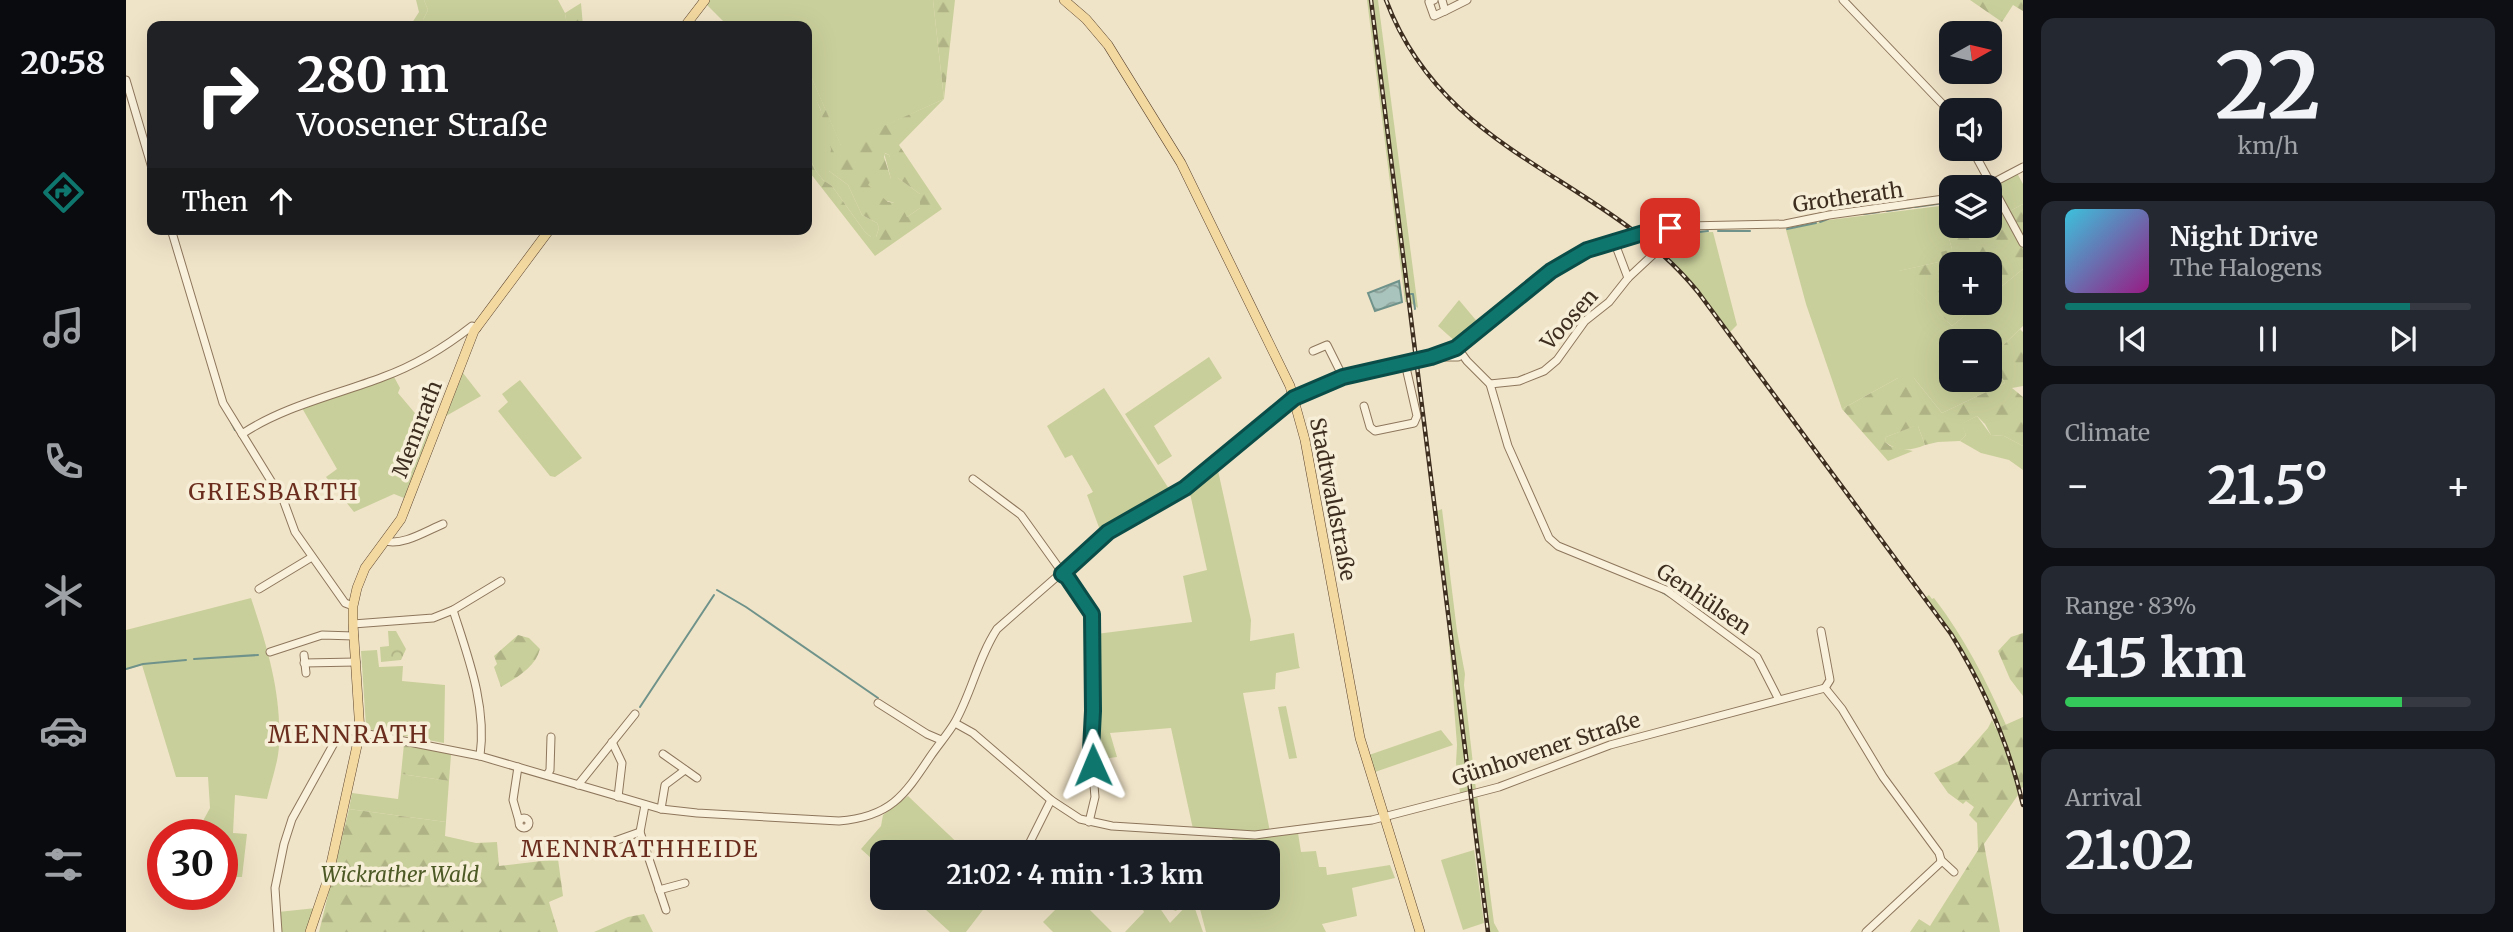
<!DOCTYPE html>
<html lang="en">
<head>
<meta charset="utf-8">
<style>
	:root { --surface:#171b24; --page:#242831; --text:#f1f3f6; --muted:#9ea1a6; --line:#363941; --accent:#0f766e }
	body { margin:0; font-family:Merriweather,serif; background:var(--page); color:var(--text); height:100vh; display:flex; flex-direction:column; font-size:26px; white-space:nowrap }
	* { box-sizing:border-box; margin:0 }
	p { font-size:23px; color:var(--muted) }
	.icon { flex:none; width:38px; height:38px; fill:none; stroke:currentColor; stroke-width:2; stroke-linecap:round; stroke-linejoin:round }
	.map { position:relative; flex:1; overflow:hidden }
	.drawer { display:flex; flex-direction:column; gap:18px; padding:18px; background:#0d0f14; width:490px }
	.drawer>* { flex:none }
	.banner { position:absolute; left:21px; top:21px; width:665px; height:214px; border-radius:14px; box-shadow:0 7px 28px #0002; background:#202124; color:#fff; overflow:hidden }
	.needle { width:46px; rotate:82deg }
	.tools { position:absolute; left:1813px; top:21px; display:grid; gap:14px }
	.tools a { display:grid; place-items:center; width:63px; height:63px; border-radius:14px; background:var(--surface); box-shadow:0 7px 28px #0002; font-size:35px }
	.speed { position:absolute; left:21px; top:819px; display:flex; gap:14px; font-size:35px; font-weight:700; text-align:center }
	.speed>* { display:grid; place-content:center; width:91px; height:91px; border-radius:50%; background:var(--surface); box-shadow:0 7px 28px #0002; line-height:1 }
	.speed .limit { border:10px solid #d22; background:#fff; color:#111 }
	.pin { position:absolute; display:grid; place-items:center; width:60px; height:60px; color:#fff; margin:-30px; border-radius:14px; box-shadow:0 4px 10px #0006 }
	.me { position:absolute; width:77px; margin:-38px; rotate:359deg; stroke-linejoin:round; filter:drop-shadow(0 0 5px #0008) }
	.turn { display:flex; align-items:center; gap:24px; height:147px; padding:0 35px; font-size:32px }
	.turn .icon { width:91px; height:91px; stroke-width:2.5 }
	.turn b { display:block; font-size:49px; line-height:60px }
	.then { display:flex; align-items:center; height:66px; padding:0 35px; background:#0003; gap:14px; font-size:26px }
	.big { font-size:52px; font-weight:700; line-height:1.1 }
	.drawer .widget { flex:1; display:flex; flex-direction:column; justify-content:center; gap:10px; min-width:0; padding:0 24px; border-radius:14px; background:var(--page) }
	.drawer .dial { align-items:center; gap:0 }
	.dial b { font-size:91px; line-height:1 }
	.song { display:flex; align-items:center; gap:21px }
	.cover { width:84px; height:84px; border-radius:10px; background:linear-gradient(135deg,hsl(190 70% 55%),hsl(310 70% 35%)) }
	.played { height:7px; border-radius:4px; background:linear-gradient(90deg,var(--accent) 85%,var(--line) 85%) }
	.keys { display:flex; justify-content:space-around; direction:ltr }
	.heat { display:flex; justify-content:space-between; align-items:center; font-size:38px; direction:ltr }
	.charge { height:10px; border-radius:5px; background:linear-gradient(90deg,#34c759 83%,var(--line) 0) }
	.trip { position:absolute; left:744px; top:840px; width:410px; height:70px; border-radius:14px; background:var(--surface); box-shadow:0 7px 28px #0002; font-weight:700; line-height:70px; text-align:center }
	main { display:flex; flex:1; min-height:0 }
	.tabs { display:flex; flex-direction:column; width:126px; justify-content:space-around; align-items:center; background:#090b0e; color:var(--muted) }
	.tabs .icon { width:49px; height:49px }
	.tabs .on { color:var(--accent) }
	.tabs b { font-size:32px; color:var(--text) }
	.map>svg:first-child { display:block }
	.grass { fill:#c9cf9b }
	.forest { fill:url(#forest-firs); fill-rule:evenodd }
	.park { fill:url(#park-crowns) }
	.water { fill:url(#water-waves); stroke:#6f938a; stroke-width:2 }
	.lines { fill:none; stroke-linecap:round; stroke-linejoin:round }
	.stream { stroke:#6f938a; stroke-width:2 }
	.minor-casing { stroke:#8d765c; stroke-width:9 }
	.major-casing { stroke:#5b4430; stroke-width:10 }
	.minor { stroke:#faf1dc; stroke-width:7 }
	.major { stroke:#f3d9a0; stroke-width:9 }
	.rail-casing { stroke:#3d2e20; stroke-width:4.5 }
	.rail { stroke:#f7eed8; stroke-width:2; stroke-dasharray:5; stroke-linecap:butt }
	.route-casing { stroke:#0a4d48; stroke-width:18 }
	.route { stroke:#0f766e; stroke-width:12 }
	.labels { text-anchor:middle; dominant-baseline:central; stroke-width:7; stroke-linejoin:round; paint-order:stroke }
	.street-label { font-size:21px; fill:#3d2e20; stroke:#f7eed8 }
	.park-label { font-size:21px; font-style:italic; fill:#4d5a26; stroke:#f7eed8 }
	.neighbourhood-label { font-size:23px; letter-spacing:2px; fill:#6b2e1e; stroke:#f7eed8 }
	.quarter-label { font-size:24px; letter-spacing:2px; fill:#6b2e1e; stroke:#f7eed8 }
</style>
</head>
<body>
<main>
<nav class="tabs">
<b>20:58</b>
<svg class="icon on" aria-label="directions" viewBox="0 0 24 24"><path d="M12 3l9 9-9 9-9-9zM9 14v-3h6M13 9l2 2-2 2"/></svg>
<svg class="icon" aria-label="music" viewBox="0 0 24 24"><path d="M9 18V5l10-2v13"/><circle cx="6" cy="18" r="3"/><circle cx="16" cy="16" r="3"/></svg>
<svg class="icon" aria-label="phone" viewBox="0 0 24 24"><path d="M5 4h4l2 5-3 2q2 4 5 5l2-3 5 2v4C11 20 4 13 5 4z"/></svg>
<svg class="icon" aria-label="climate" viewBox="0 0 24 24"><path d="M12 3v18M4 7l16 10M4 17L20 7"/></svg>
<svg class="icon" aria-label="car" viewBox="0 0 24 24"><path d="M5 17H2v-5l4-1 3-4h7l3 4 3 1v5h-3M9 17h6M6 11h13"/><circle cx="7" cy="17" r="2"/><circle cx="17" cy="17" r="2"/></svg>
<svg class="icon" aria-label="filters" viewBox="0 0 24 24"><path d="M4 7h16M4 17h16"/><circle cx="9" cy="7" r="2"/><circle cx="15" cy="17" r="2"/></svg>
</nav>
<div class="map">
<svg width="1897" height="932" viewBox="0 0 1897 932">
	<defs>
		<pattern id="forest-firs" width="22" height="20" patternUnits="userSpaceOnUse" patternTransform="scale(1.75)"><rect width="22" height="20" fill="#c9cf9b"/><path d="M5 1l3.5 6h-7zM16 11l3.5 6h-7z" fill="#aeb285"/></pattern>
		<pattern id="park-crowns" width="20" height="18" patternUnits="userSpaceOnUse" patternTransform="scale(1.75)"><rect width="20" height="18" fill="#c9cf9b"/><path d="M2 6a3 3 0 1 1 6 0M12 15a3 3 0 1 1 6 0" fill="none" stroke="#aeb285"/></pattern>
		<pattern id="water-waves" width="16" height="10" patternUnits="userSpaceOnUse" patternTransform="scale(1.75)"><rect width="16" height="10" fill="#a9c4bc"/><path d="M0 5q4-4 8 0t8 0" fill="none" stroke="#8ba098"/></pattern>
	</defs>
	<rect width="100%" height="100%" fill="#f0e4c8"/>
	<g class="grass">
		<polygon points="298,0 432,0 439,13 441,26 294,26 302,10"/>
		<polygon points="584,0 807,0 818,99 715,146 681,67 681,26 602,26 581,5"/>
		<polygon points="1241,0 1243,0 1282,302 1279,302"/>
		<polygon points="1247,0 1252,0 1292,308 1285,303"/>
		<path d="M 681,81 C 688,91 707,138 705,149 C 704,156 703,163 703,171 L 722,185 L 736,215 L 751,223 L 753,228 L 750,237 L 745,237 L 739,232 L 706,186 L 697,180 L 690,171 L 681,153 L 681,114 L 684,111 L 681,96 Z"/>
		<path d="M 758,153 L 763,155 L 772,178 L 794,194 L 794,208 L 781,217 L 767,202 C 757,203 749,192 741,185 L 747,177 L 757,185 L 765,179 Z"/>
		<polygon points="1891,173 1897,184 1897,204 1884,211 1870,186"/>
		<polygon points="1814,206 1826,249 1817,261 1773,271 1826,326 1855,303 1864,303 1864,296 1897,269 1897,326 1864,358 1864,341 1825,341 1825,380 1864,380 1864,359 1879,383 1816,413 1788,378 1772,378 1716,409 1680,304 1660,230 1703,220"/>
		<polygon points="1587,232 1611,325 1604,332 1560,276 1534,253 1559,233"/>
		<polygon points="1333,300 1354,325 1331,343 1312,326"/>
		<polygon points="1083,357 1096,378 1028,426 1046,456 1032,465 999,414"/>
		<polygon points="337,373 355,396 320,416"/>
		<polygon points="267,375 274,388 272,393 304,431 278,498 268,494 228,512 200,477 211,469 176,408"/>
		<polygon points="394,380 456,458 429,477 424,476 372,411 382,402 376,394"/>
		<polygon points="978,388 1045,492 974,530 961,495 967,492 946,455 939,458 921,426"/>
		<polygon points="1851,416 1865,435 1878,436 1897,446 1897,470 1883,460 1855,453 1834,441 1840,435 1835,424"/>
		<path d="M 1788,426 L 1792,426 L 1799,445 C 1784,451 1773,452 1759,442 L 1760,437 Z"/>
		<polygon points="1091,466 1125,620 1124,641 1168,633 1173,666 1174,668 1150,673 1149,689 1117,693 1145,837 1172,833 1175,852 1190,851 1193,867 1200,867 1201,875 1264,865 1269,878 1226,888 1231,916 1196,924 1200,932 1080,932 1074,909 1097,898 1141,898 1141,852 1114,852 1102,832 1067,829 1045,728 984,733 991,757 969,760 970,634 1066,622 1057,576 1081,570 1063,489"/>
		<polygon points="1316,509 1331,631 1339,674 1338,685 1350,790 1346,791 1311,511"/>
		<path d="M 1803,595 L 1806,599 L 1808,598 C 1838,637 1860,680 1880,725 L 1874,727 C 1856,681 1831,636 1800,597 Z"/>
		<path d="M 125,598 C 141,646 156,694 153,746 C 152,763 145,782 141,799 L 109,795 L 107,833 L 121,834 L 116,877 L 96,877 L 96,835 L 72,835 L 72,830 L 84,808 L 82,777 L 50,777 L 16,665 L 0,670 L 0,630 Z"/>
		<polygon points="1322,629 1343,791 1334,793 1330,763 1331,745"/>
		<polygon points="251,650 253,667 277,666 276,681 319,685 318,743 242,729 240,726 235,651"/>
		<polygon points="1160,706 1171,758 1163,759 1152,707"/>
		<polygon points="1315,730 1327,745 1249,772 1243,755"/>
		<polygon points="275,774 323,781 320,822 223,809 226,793 272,799"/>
		<polygon points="1351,794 1368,923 1373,932 1364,932 1347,795"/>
		<polygon points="782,796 841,852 756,852 756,868 735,849 755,826 757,815"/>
		<polygon points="1348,850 1358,923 1337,930 1315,860"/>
		<polygon points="787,898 866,898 840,932 824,932"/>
		<polygon points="941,898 952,898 986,932 927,932 917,922"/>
		<polygon points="1027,898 1044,923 1064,902 1067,903 1077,932 999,932 1018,912 1017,910"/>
		<polygon points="1034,898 1061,898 1050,911 1039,907"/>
		<polygon points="190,908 179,932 154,932 152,912"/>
	</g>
	<g class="forest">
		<polygon points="290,0 298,0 302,10 294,26 284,26 293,12"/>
		<path d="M 807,0 L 829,0 L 818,99 L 773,145 L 816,209 L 749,256 L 681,169 L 681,153 L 690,171 L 697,180 L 706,186 L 739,232 L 745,237 L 750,237 L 753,228 L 751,223 L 736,215 L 722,185 L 703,171 L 701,166 L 705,149 L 694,108 L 681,81 L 681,67 L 715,145 L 818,99 ZM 759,153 L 763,155 L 769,176 L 794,194 L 794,208 L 781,217 L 774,203 L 762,202 L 742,185 L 747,178 L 760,188 L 765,188 L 767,185 L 758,157 Z"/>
		<polygon points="1844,0 1897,0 1897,11 1887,5 1876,22"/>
		<polygon points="455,3 457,26 441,26 439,13"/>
		<polygon points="1864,188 1884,211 1897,204 1897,269 1864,296 1864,264 1825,264 1825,303 1855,303 1826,326 1772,271 1817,261 1815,252 1826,249 1813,204 1825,200 1825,226 1864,226"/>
		<polygon points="1894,329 1897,332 1897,386 1886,388 1897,397 1897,446 1878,436 1865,435 1859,424 1851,416 1836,424 1840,435 1834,441 1812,442 1799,445 1792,426 1789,426 1760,437 1759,442 1764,446 1787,451 1762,461 1716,409 1772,378 1788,378 1816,413 1879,383 1864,358"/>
		<polygon points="1897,633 1897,696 1884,679 1872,651 1885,637"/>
		<path d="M 392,635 L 403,638 L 414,649 C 409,668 391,677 375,687 L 368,667 L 371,664 L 368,656 Z"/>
		<polygon points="1897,717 1897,787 1891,792 1892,795 1858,844 1874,932 1784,932 1793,919 1804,926 1852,850 1851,823 1843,815 1848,807 1840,801 1837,804 1822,793 1808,773 1833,761 1862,728 1866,720 1870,729"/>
		<polygon points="278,744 317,749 325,755 323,781 275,774"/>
		<polygon points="223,809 320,822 319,836 350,843 371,842 373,866 432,859 437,896 423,902 432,932 193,932"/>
		<polygon points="518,914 527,932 468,932 502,917"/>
	</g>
	<polygon class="park" points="262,631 270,631 280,649 275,660 255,662 254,647 263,646"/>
	<polygon class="water" points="1273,281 1276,302 1249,311 1242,293"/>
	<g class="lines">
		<g class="stream">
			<polyline points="1789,207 1825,202"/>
			<polyline points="1761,211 1787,207"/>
			<polyline points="1738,214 1753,212"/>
			<polyline points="1694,222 1702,219"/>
			<polyline points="1661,229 1690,223"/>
			<polyline points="1592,231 1624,231"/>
			<polyline points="1556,234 1582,231"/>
			<polyline points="1537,249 1552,235"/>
			<polyline points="1285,294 1287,294 1289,309"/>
			<polyline points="105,422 109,430"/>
			<polyline points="591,590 620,607 752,698"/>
			<polyline points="1534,591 1544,597"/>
			<polyline points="68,659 132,655"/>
			<polyline points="0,669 17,664 60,660"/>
			<polyline points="514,707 588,595"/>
		</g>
		<defs>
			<g id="minor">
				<polyline points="1308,0 1303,2 1308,16 1319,11"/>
				<polyline points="1316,0 1319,11 1341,0"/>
				<polyline points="1717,0 1825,113"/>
				<polyline points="0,80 26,168"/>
				<polyline points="1846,149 1897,243"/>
				<polyline points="1859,187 1897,167"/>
				<polyline points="45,229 97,403 158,502 169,532 219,603 227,606"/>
				<polyline points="1488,241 1502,278"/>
				<polyline points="1333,350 1341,361 1364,384 1382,446 1423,538 1432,546 1540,590 1631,657 1652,698"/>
				<polyline points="1187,351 1201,345 1217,377"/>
				<polyline points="1309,356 1330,348 1342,339 1425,271 1461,250 1488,241 1527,230 1561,226 1659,224 1703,215 1825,198"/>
				<polyline points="1364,384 1393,381 1418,371 1431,360 1459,321 1483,302 1502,278 1532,250"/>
				<polyline points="1238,406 1244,427 1249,431 1288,423 1291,416 1279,363"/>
				<path d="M 116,434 C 158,406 210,395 257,377 C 290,365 318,348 346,326 L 351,328"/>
				<polyline points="847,479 895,515 966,614 967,711 965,750 969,797 963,822"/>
				<path d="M 259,541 C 277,546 300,531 317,524"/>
				<polyline points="133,589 186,557"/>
				<path d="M 327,610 C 342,657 361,706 354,756"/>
				<polyline points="227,624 307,618 327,610 375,581"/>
				<polyline points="1695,631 1704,680 1699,688"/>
				<polyline points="144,652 196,635 228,636"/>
				<polyline points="178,655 180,673"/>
				<polyline points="178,663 230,662"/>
				<polyline points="1699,688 1716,709 1757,777 1813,853 1815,860 1828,872"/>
				<polyline points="752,703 801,734 815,740"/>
				<polyline points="829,723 847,733 925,800 954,819 986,826 1129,835 1246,820 1373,787 1484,745 1699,688"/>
				<polyline points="486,742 496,763 492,797"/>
				<polyline points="537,754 571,778"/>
				<polyline points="392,767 387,800 393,821"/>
				<polyline points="421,775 424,770 425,737"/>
				<polyline points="452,785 509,714"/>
				<polyline points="519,805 514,832 540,910"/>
				<polyline points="535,809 539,785 559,770"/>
				<circle cx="398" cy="823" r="5"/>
				<polyline points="899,852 925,800"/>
				<polyline points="452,854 514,832"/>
				<polyline points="533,890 559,883"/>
				<path d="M 152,932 L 149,888 L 158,844 L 166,819 L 212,736 L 222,730 L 354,756 L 535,809 L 571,813 L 713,821 C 764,817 778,796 804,757 C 812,745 822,734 829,722 C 846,692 852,658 871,629 L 982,532 L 1059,488 L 1168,398 L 1217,377 L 1238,371 L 1305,357 L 1332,357"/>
				<polyline points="1740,932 1814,863 1815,860"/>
			</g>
			<g id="major">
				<polyline points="938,0 960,19 982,45 1055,163 1164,386 1179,440 1234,738 1294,932"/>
				<polyline points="559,26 579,0"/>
				<polyline points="184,932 201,882 234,732 227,624 227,606 231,588 239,568 275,519 348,331 424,229"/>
			</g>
		</defs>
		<use href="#minor" class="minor-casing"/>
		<use href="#major" class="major-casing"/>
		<use href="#minor" class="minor"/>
		<use href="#major" class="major"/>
		<defs>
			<g id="rail">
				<polyline points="1245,0 1362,932"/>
				<path d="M 1260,0 C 1319,157 1476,174 1572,292 L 1825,634 C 1858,687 1883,745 1897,805"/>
			</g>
		</defs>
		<use href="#rail" class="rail-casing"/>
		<use href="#rail" class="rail"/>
	</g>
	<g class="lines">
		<defs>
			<polyline id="route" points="967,765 965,750 967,711 966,614 941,577 936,574 982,532 1059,488 1168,398 1217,377 1305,357 1330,348 1425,271 1461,250 1527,230 1544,228"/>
		</defs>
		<use href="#route" class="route-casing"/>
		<use href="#route" class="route"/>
	</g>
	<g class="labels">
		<g class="street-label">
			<text transform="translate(1722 197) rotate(-8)">Grotherath</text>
			<text transform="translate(1443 319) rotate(-48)">Voosen</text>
			<text transform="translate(291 429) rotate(-69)">Mennrath</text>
			<text transform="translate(1207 499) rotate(79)">Stadtwaldstraße</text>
			<text transform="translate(1578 599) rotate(34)">Genhülsen</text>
			<text transform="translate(1420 749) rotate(-18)">Günhovener Straße</text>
		</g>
		<g class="park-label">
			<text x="274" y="874">Wickrather Wald</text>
		</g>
		<g class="neighbourhood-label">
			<text x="148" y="491">GRIESBARTH</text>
			<text x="514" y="848">MENNRATHHEIDE</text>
		</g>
		<g class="quarter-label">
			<text x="223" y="734">MENNRATH</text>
		</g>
	</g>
</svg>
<div class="tools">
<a><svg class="needle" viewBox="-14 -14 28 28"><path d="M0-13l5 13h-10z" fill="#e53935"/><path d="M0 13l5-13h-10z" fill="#9ea1a6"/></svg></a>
<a><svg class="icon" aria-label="sound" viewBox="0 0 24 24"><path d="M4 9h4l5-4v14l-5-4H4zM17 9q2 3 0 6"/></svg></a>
<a><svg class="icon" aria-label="layers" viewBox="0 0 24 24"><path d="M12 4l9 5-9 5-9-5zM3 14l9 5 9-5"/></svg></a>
<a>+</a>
<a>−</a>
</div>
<div class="speed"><div class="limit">30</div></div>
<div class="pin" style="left:1544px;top:228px;background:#d93025"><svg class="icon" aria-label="arrive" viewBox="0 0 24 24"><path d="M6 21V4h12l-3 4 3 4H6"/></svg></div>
<svg class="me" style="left:967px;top:765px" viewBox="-20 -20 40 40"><path d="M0-17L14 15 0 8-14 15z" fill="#0f766e" stroke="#fff" stroke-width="4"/></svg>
<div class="trip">21:02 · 4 min · 1.3 km</div>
<div class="banner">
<div class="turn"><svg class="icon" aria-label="right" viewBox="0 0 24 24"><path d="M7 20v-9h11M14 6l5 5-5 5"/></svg><div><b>280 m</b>Voosener Straße</div></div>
<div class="then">Then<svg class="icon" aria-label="ahead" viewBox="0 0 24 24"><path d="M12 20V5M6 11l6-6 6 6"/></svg></div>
</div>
</div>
<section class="drawer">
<div class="widget dial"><b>22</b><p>km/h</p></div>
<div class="widget">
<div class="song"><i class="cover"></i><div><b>Night Drive</b><p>The Halogens</p></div></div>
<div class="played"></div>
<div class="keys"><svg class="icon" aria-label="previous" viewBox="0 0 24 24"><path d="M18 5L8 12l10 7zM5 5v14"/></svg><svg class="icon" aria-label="pause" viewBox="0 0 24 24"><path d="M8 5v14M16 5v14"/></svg><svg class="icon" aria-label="next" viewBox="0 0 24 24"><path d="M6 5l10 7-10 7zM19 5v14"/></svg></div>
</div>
<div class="widget"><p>Climate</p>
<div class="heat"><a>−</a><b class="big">21.5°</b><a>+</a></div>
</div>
<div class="widget"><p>Range · 83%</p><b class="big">415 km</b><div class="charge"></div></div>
<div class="widget"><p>Arrival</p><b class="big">21:02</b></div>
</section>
</main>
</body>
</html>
